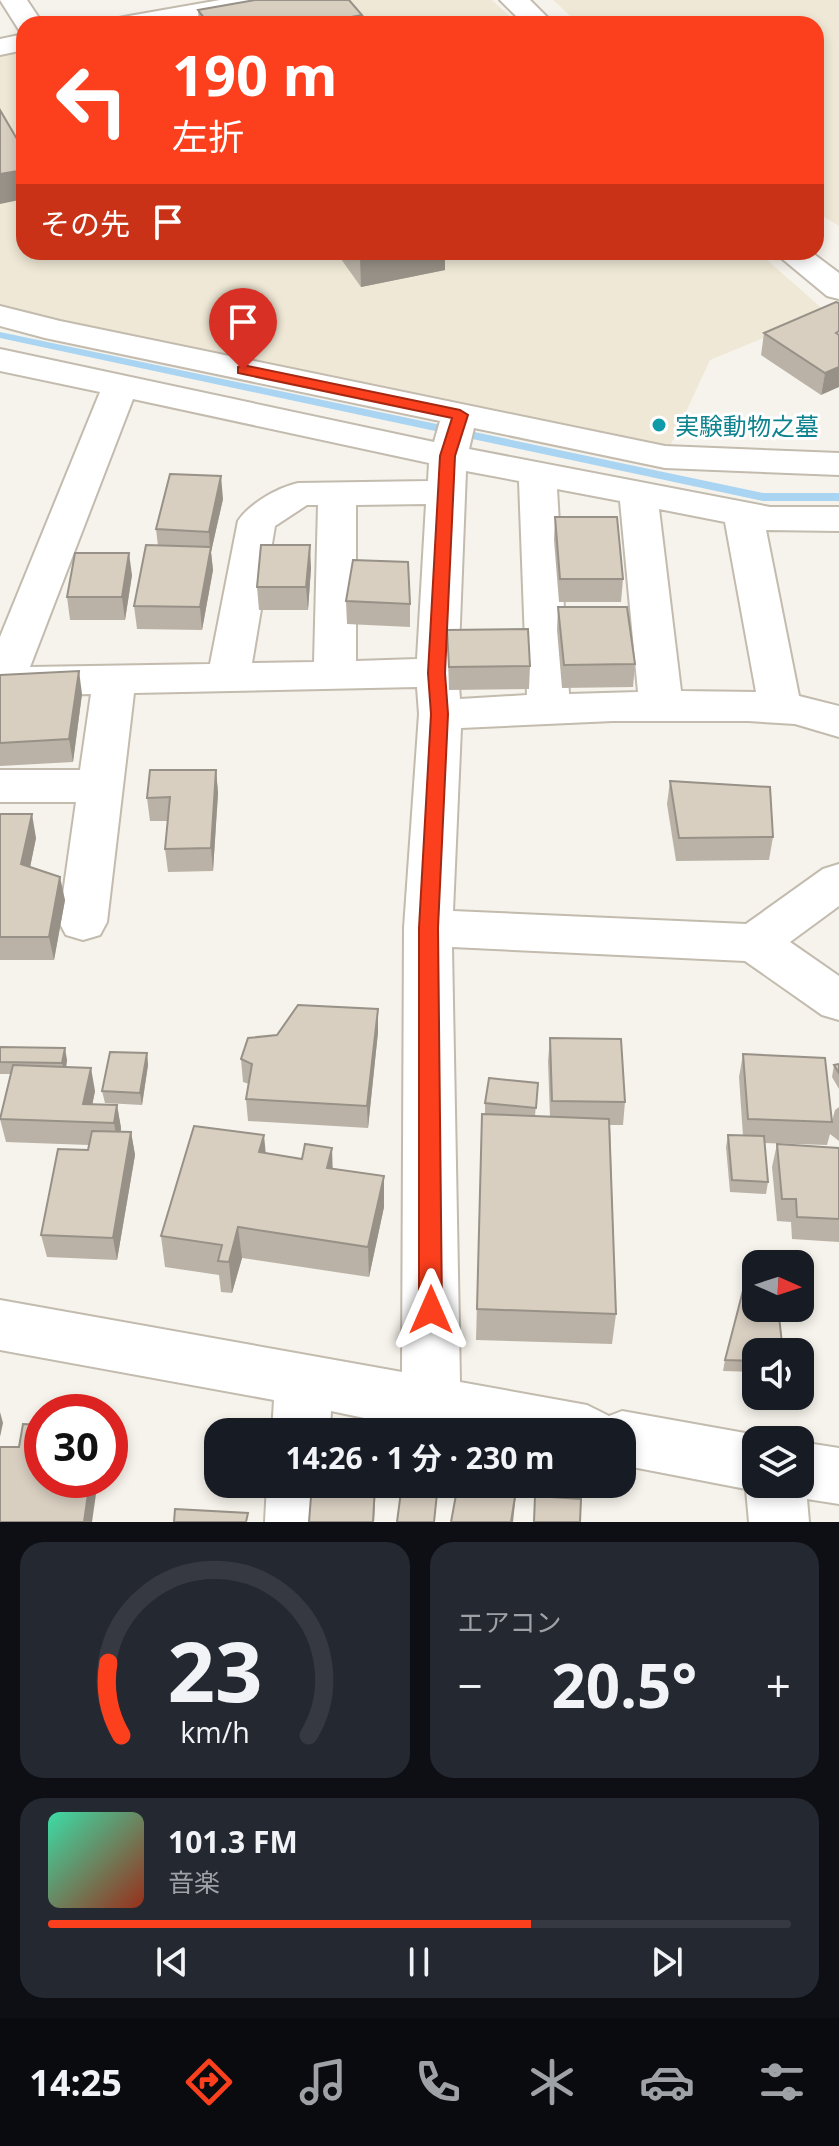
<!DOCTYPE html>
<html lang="ja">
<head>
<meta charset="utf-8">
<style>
	:root { --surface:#171b24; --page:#242831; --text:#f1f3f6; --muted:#9ea1a6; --line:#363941; --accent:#fc3f1d }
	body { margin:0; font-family:"Open Sans","Noto Sans JP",sans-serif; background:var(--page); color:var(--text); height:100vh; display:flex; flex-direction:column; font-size:30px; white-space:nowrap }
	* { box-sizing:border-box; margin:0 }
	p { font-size:26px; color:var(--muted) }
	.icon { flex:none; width:44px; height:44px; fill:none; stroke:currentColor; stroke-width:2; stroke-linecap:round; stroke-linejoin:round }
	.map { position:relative; height:1522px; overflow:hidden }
	.details { display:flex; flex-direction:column; gap:20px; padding:20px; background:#0d0f14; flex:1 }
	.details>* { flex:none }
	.top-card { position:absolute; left:16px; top:16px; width:808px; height:244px; border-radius:24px; box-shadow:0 4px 12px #0003; background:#fc3f1d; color:#fff; overflow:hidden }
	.needle { width:52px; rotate:93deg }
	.controls { position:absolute; left:742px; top:1250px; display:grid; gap:16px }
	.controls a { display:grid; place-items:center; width:72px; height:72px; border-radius:16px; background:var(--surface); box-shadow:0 4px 12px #0003; font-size:40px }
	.speed { position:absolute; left:24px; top:1394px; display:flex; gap:16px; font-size:40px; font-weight:700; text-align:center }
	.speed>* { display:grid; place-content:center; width:104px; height:104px; border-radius:50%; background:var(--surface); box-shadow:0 4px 12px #0003; line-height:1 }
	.speed .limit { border:12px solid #d22; background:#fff; color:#111 }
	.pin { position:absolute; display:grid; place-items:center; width:68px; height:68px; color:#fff; margin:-82px -34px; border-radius:50% 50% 50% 0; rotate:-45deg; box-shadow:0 0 8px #0007 }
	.pin .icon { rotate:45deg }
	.me { position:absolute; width:88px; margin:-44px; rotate:0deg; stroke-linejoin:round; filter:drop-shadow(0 0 6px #0008) }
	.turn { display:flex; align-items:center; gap:28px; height:168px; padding:0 24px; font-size:36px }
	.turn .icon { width:104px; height:104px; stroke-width:2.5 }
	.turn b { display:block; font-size:56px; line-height:68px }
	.then { display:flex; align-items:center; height:76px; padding:0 24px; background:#0003; gap:16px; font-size:30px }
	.big { font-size:60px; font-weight:700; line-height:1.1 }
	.details .tile { flex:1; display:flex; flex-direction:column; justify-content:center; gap:12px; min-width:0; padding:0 28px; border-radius:24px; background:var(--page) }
	.details .dial { align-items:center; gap:0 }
	.dial svg { height:208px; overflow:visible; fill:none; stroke:var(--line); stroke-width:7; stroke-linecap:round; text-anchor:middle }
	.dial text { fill:var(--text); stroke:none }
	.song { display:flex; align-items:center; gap:24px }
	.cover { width:96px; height:96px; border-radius:12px; background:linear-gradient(135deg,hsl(160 70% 55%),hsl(10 70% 35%)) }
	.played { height:8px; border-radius:4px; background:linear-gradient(90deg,var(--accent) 65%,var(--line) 65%) }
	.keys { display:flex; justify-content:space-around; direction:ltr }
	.heat { display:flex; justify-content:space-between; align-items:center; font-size:44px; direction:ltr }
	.details .tiles { flex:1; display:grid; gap:20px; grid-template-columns:1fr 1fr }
	.tile:last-child { grid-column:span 2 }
	.trip { position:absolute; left:204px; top:1418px; width:432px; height:80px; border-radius:24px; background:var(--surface); box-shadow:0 4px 12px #0003; font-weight:700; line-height:80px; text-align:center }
	.tab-bar { display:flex; height:128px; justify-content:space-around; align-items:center; background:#090b0e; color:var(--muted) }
	.tab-bar .icon { width:56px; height:56px }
	.tab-bar .current { color:var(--accent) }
	.tab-bar b { font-size:36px; color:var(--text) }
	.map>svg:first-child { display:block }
	.education { fill:#efe8d6 }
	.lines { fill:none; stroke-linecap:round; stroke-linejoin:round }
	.stream { fill:#a9d4f2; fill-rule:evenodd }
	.minor-casing { stroke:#c2bbae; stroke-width:4 }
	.minor { fill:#fff; fill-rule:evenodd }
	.wall { fill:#bab2a6 }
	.shaded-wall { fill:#979187 }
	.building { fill:#d8cfc1; stroke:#979187; stroke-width:2 }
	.route { fill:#fc3f1d; stroke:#a42913; stroke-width:2 }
	.culture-dot { fill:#0f9aa8; stroke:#fff; stroke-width:3 }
	.labels { text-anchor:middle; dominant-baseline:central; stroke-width:6; stroke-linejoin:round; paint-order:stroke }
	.culture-label { font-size:24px; fill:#0d838f; stroke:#fff; text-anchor:start }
</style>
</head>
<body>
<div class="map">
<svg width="839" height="1522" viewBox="0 0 839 1522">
	<rect width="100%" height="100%" fill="#f6f3ec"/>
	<g class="education">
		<polygon points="319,0 492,0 518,24 183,24"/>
		<polygon points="553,0 839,0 839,226 816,212 816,24 579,24"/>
		<polygon points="24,52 24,252 758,252 826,312 710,360 665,457 0,316 0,56"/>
	</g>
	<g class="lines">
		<polygon class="stream" points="0,332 763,493 839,493 839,501 763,501 0,338"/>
		<defs>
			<g id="minor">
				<polygon points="0,0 27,0 43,24 24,24 24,31 19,30"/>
				<polygon points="220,0 281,0 277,6 267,8 176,24 115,24 119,18 129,16"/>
				<polygon points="500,0 530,0 554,24 524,24"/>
				<polygon points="24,34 24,50 0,55 0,39"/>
				<polygon points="774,252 811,252 839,273 839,299 827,296"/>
				<path d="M 0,306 L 60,321 L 665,446 L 839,453 L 839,475 L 665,468 L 474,428 L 469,449 L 770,507 L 839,507 L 839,531 L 766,530 L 799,696 L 839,706 L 839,737 L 795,724 L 748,721 L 613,721 L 461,728 L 453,911 L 746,924 L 823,869 L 839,864 L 839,906 L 790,942 L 839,976 L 839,1020 L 822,1015 L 745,961 L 452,947 L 460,1382 L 587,1405 L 609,1416 L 622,1411 L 756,1435 L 769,1440 L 756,1440 L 756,1484 L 800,1484 L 800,1442 L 839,1448 L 839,1504 L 807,1499 L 809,1522 L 749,1522 L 746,1489 L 622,1465 L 622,1432 L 431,1432 L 331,1411 L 330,1432 L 272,1432 L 274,1400 L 0,1350 L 0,1300 L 402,1372 L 404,928 L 419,714 L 417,687 L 134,693 L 107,922 L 100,935 L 83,940 L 66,935 L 59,922 L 76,802 L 0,802 L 0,770 L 80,770 L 91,694 L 0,696 L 0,637 L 100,392 L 0,371 L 0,349 L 434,442 L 440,421 L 45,338 L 0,326 ZM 133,399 L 429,463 L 428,481 L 298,483 C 277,488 250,503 238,521 L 210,664 L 30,667 ZM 466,471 L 519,481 L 527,695 L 460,699 L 458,673 ZM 557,489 L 620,501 L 638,692 L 569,694 ZM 426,504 L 417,659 L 356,661 L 356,505 ZM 307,505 L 318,505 L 314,662 L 252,663 L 275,526 ZM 659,509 L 725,522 L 756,692 L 681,691 Z"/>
				<polygon points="267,1484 327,1484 325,1522 265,1522"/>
			</g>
		</defs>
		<use href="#minor" class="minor-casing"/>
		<use href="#minor" class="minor"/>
	</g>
	<g class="wall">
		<polygon points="198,10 362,15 362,24 199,24"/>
		<polygon points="336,252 445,252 445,270 361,287"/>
		<polygon points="839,303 821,395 761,355 764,333"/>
		<polygon points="223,499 211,552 213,570 202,630 137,629 134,606 158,546 156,529"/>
		<polygon points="555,517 623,579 621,602 559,602 554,540"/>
		<polygon points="311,568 308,610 259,610 257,587"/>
		<polygon points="132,575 125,620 70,620 67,597"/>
		<polygon points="346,601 410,604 410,627 347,624"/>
		<polygon points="558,607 635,664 633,687 562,688 557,630"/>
		<polygon points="447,630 530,666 529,689 449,690"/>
		<polygon points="0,675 82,694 73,762 0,766"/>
		<polygon points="216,770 218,793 213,871 168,872 165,849 168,821 150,821 147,798"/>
		<polygon points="670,781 773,837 769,860 676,861 667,804"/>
		<polygon points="0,814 36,838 30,867 65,900 54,960 0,960"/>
		<polygon points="378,1009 378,1032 368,1128 248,1121 246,1099 249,1084 243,1082 241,1059"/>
		<polygon points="550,1038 625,1102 623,1125 610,1125 616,1314 612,1344 476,1340 482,1114 485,1115 485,1103 538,1083 535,1116 550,1117 548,1061"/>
		<polygon points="0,1047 67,1060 66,1067 95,1091 92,1104 117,1105 121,1128 121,1132 131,1132 135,1155 117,1260 47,1257 41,1235 88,1150 89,1145 6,1142 0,1119 11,1074 0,1074"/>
		<polygon points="147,1053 148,1065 142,1105 105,1103 102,1091"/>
		<polygon points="743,1054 832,1121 835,1110 839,1107 839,1141 830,1134 827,1145 764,1143 768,1182 766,1194 730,1192 726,1147 728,1135 743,1136 739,1077"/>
		<polygon points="839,1064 839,1089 832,1077 834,1065"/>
		<polygon points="777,1144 839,1148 839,1242 792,1239 791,1222 777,1221 772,1167"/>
		<polygon points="266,1153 333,1169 384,1176 384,1207 369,1277 242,1258 232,1293 221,1292 219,1275 165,1267 161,1236"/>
		<polygon points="756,1352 756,1372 723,1371 725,1360"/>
	</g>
	<g class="shaded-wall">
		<polygon points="362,15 362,24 313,24"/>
		<polygon points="24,170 24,199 0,204 0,174"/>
		<polygon points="387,252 445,252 445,270 361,287 360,257"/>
		<polygon points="839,367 839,387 821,395 825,373"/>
		<polygon points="221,476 223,499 211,552 213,570 202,630 200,607 210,550 209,532"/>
		<polygon points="310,545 311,568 308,610 306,587"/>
		<polygon points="129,553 132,575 125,620 122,597"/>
		<polygon points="79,671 82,694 73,762 69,739"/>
		<polygon points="216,770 218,793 213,871 211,848"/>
		<polygon points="32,814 36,838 26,887 21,864"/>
		<polygon points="60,877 65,900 54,960 49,937"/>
		<polygon points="378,1009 378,1032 368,1128 367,1106"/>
		<polygon points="65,1048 67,1060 65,1075 62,1063"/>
		<polygon points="147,1053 148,1065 142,1105 140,1093"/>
		<polygon points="91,1068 95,1091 89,1122 83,1104"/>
		<polygon points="117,1105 121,1128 118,1146 114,1123"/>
		<polygon points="131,1132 135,1155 117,1260 113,1238"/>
		<polygon points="264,1135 267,1167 259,1152"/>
		<polygon points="332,1148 333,1179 327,1168"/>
		<polygon points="384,1176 384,1207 369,1277 368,1247"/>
		<polygon points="238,1227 242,1258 232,1293 229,1262"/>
		<polygon points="0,1412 3,1423 0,1437"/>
		<polygon points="90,1480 98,1480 92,1522 84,1522"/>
		<polygon points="375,1484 376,1484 374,1522 373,1522"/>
		<polygon points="517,1484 513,1522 511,1522"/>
	</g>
	<g class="building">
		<polygon points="255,0 349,0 362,15 313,24 209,24 198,10"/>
		<polygon points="0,110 24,151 24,170 0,174"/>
		<polygon points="356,252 387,252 360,257"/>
		<polygon points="836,302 839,303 839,331 836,333 839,335 839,367 825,373 764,333"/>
		<polygon points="170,474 221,476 209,532 156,529"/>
		<polygon points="555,517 617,517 623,579 560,579"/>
		<polygon points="146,545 211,547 200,607 134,606"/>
		<polygon points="261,545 310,545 306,587 257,587"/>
		<polygon points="75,553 129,553 122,597 67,597"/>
		<polygon points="353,560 408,562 410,604 346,601"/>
		<polygon points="558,607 627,607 635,664 564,665"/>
		<polygon points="528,629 530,666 449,667 447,630"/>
		<polygon points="79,671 69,739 0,743 0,675"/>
		<polygon points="150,770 216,770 211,848 165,849 170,797 147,798"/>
		<polygon points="670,781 770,787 773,837 679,838"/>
		<polygon points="0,814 32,814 21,864 60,877 49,937 0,937"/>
		<polygon points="298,1005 378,1009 367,1106 246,1099 252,1064 241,1059 248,1038 277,1035"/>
		<polygon points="550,1038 621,1039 625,1102 552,1101"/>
		<polygon points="0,1047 65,1048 62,1063 0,1062"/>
		<polygon points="110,1052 147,1053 140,1093 102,1091"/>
		<polygon points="743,1054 825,1058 832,1122 748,1119"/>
		<polygon points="839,1064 839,1073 834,1065"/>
		<polygon points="13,1065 91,1068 83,1104 117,1105 114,1123 0,1119"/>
		<polygon points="489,1078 538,1083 536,1108 485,1103"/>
		<polygon points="482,1114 609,1119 616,1314 477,1309"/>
		<polygon points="194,1126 264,1135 259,1152 302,1159 305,1144 332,1148 327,1168 384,1176 368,1247 238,1227 229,1262 218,1261 222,1245 161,1236"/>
		<polygon points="92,1131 131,1132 113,1238 41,1235 58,1149 88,1150"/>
		<polygon points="728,1135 764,1136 768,1182 732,1180"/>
		<polygon points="777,1144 839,1148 839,1219 797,1217 796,1199 782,1199"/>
		<polygon points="746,1279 756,1279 756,1308 778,1308 783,1352 756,1352 756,1361 725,1360"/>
		<polygon points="23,1424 42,1425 42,1480 90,1480 84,1522 0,1522 0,1447 19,1447"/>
		<polygon points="312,1484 375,1484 373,1522 309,1522"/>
		<polygon points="402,1484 438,1484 434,1522 397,1522"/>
		<polygon points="458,1484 517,1484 511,1522 451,1522"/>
		<polygon points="535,1496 581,1499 580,1522 534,1522"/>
		<polygon points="175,1509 248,1513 246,1522 174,1522"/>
	</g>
	<polygon class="route" points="243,365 460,410 468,415 455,456 445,673 448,714 438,928 442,1310 439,1317 431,1320 422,1317 419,1310 419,928 431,714 428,673 440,456 452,418 238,373 238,367"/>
	<circle class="culture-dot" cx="659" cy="425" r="8"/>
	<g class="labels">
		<g class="culture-label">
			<text x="675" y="425">実験動物之墓</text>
		</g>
	</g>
</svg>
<div class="controls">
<a><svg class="needle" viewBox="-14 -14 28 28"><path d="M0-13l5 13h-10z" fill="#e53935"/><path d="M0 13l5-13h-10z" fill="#9ea1a6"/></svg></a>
<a><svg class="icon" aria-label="sound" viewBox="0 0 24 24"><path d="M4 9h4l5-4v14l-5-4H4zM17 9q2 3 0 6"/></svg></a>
<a><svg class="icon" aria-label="layers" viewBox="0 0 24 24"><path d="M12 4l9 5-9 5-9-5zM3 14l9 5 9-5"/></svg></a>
</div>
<div class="speed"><div class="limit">30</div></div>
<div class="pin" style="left:243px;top:370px;background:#d93025"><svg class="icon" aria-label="arrive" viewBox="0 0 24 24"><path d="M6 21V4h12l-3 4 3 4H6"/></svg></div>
<svg class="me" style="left:431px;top:1310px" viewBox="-20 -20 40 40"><path d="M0-17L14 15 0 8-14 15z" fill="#fc3f1d" stroke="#fff" stroke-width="4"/></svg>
<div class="trip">14:26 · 1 分 · 230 m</div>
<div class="top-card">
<div class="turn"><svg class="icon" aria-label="left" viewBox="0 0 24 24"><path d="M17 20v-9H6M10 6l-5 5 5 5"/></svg><div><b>190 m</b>左折</div></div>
<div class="then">その先<svg class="icon" aria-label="arrive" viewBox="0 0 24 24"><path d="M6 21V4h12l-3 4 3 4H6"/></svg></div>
</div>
</div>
<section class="details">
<div class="tiles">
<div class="tile dial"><svg viewBox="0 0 100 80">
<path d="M14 69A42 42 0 1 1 86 69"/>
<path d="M14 69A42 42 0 0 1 9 41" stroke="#fc3f1d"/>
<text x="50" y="56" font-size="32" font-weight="700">23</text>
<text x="50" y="72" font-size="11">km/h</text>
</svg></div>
<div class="tile"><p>エアコン</p>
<div class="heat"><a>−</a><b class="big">20.5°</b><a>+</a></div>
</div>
<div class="tile">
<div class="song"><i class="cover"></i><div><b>101.3 FM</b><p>音楽</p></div></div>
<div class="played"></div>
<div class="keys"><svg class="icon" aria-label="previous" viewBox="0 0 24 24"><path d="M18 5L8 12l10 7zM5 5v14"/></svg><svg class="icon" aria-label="pause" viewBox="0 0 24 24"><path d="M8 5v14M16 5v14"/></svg><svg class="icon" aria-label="next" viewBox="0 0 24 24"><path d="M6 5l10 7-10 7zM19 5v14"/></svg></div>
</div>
</div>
</section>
<nav class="tab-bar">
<b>14:25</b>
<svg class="icon current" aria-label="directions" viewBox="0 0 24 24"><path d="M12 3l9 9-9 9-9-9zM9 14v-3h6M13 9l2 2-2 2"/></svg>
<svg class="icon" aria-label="music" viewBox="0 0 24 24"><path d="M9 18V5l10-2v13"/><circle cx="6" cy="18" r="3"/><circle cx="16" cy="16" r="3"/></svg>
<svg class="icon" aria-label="phone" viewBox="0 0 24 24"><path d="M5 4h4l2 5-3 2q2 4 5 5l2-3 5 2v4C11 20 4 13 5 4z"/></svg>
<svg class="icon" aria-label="climate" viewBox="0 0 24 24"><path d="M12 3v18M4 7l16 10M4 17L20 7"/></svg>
<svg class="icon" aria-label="car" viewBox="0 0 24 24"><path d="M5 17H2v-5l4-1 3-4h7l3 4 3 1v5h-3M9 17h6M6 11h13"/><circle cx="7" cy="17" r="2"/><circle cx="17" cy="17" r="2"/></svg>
<svg class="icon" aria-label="filters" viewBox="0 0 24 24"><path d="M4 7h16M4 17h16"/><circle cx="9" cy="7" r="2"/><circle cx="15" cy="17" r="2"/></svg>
</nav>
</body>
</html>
